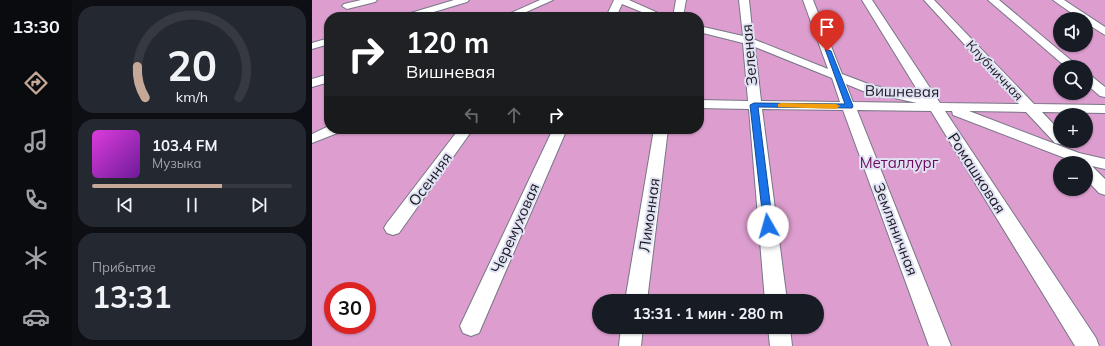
<!DOCTYPE html>
<html lang="ru">
<head>
<meta charset="utf-8">
<style>
	:root { --surface:#171b24; --page:#242831; --text:#f1f3f6; --muted:#9ea1a6; --line:#363941; --accent:#c6a898 }
	body { margin:0; font-family:Mulish,sans-serif; background:var(--page); color:var(--text); height:100vh; display:flex; flex-direction:column; font-size:15px; white-space:nowrap }
	* { box-sizing:border-box; margin:0 }
	p { font-size:13px; color:var(--muted) }
	.icon { flex:none; width:22px; height:22px; fill:none; stroke:currentColor; stroke-width:2; stroke-linecap:round; stroke-linejoin:round }
	.map { position:relative; flex:1; overflow:hidden }
	.sheet { display:flex; flex-direction:column; gap:6px; padding:6px; background:#0d0f14; width:240px }
	.sheet>* { flex:none }
	.guide { position:absolute; left:12px; top:12px; width:380px; height:122px; border-radius:16px; box-shadow:0 1px 3px #0004; background:#202124; color:#fff; overflow:hidden }
	.controls { position:absolute; left:741px; top:12px; display:grid; gap:8px }
	.controls a { display:grid; place-items:center; width:40px; height:40px; border-radius:50%; background:var(--surface); box-shadow:0 1px 3px #0004; font-size:20px }
	.speed { position:absolute; left:12px; top:282px; display:flex; gap:8px; font-size:20px; font-weight:700; text-align:center }
	.speed>* { display:grid; place-content:center; width:52px; height:52px; border-radius:50%; background:var(--surface); box-shadow:0 1px 3px #0004; line-height:1 }
	.speed .limit { border:6px solid #d22; background:#fff; color:#111 }
	.pin { position:absolute; display:grid; place-items:center; width:34px; height:34px; color:#fff; margin:-41px -17px; border-radius:50% 50% 50% 0; rotate:-45deg; box-shadow:0 0 4px #0007 }
	.pin .icon { rotate:45deg }
	.me { position:absolute; width:44px; margin:-22px; rotate:353deg; stroke-linejoin:round; filter:drop-shadow(0 0 3px #0008) }
	.turn { display:flex; align-items:center; gap:14px; height:84px; padding:0 16px; font-size:18px }
	.turn .icon { width:52px; height:52px; stroke-width:2.5 }
	.turn b { display:block; font-size:28px; line-height:34px }
	.lanes { display:flex; align-items:center; height:38px; padding:0 16px; background:#0003; justify-content:center; gap:20px; direction:ltr }
	.lanes .off { opacity:.35 }
	.big { font-size:30px; font-weight:700; line-height:1.1 }
	.sheet .card { flex:1; display:flex; flex-direction:column; justify-content:center; gap:6px; min-width:0; padding:0 14px; border-radius:16px; background:var(--page) }
	.sheet .dial { align-items:center; gap:0 }
	.dial svg { height:104px; overflow:visible; fill:none; stroke:var(--line); stroke-width:7; stroke-linecap:round; text-anchor:middle }
	.dial text { fill:var(--text); stroke:none }
	.song { display:flex; align-items:center; gap:12px }
	.cover { width:48px; height:48px; border-radius:6px; background:linear-gradient(135deg,hsl(300 70% 55%),hsl(280 70% 35%)) }
	.played { height:4px; border-radius:2px; background:linear-gradient(90deg,var(--accent) 65%,var(--line) 65%) }
	.keys { display:flex; justify-content:space-around; direction:ltr }
	.trip { position:absolute; left:280px; top:294px; width:232px; height:40px; border-radius:20px; background:var(--surface); box-shadow:0 1px 3px #0004; font-weight:700; line-height:40px; text-align:center }
	main { display:flex; flex:1; min-height:0 }
	.menu { display:flex; flex-direction:column; width:72px; justify-content:space-around; align-items:center; background:#090b0e; color:var(--muted) }
	.menu .icon { width:28px; height:28px }
	.menu .on { color:var(--accent) }
	.menu b { font-size:18px; color:var(--text) }
	.map>svg:first-child { display:block }
	.green { fill:#dd9ecf; fill-rule:evenodd }
	.lines { fill:none; stroke-linecap:round; stroke-linejoin:round }
	.minor-casing { stroke:#767687; stroke-width:2 }
	.minor { fill:#fff; fill-rule:evenodd }
	.route { fill:#1a73e8; stroke:#114b97 }
	.slow { fill:#f59e0b }
	.labels { text-anchor:middle; dominant-baseline:central; stroke-width:4; stroke-linejoin:round; paint-order:stroke }
	.far-street-label { font-size:13px; fill:#191920; stroke:#e1e1f4 }
	.street-label { font-size:15px; fill:#191920; stroke:#e1e1f4 }
	.park-label { font-size:15px; fill:#6b0c5f; stroke:#e1e1f4 }
</style>
</head>
<body>
<main>
<nav class="menu">
<b>13:30</b>
<svg class="icon on" aria-label="directions" viewBox="0 0 24 24"><path d="M12 3l9 9-9 9-9-9zM9 14v-3h6M13 9l2 2-2 2"/></svg>
<svg class="icon" aria-label="music" viewBox="0 0 24 24"><path d="M9 18V5l10-2v13"/><circle cx="6" cy="18" r="3"/><circle cx="16" cy="16" r="3"/></svg>
<svg class="icon" aria-label="phone" viewBox="0 0 24 24"><path d="M5 4h4l2 5-3 2q2 4 5 5l2-3 5 2v4C11 20 4 13 5 4z"/></svg>
<svg class="icon" aria-label="climate" viewBox="0 0 24 24"><path d="M12 3v18M4 7l16 10M4 17L20 7"/></svg>
<svg class="icon" aria-label="car" viewBox="0 0 24 24"><path d="M5 17H2v-5l4-1 3-4h7l3 4 3 1v5h-3M9 17h6M6 11h13"/><circle cx="7" cy="17" r="2"/><circle cx="17" cy="17" r="2"/></svg>
</nav>
<section class="sheet">
<div class="card dial"><svg viewBox="0 0 100 80">
<path d="M14 69A42 42 0 1 1 86 69"/>
<path d="M14 69A42 42 0 0 1 8 45" stroke="#c6a898"/>
<text x="50" y="56" font-size="32" font-weight="700">20</text>
<text x="50" y="72" font-size="11">km/h</text>
</svg></div>
<div class="card">
<div class="song"><i class="cover"></i><div><b>103.4 FM</b><p>Музыка</p></div></div>
<div class="played"></div>
<div class="keys"><svg class="icon" aria-label="previous" viewBox="0 0 24 24"><path d="M18 5L8 12l10 7zM5 5v14"/></svg><svg class="icon" aria-label="pause" viewBox="0 0 24 24"><path d="M8 5v14M16 5v14"/></svg><svg class="icon" aria-label="next" viewBox="0 0 24 24"><path d="M6 5l10 7-10 7zM19 5v14"/></svg></div>
</div>
<div class="card"><p>Прибытие</p><b class="big">13:31</b></div>
</section>
<div class="map">
<svg width="793" height="346" viewBox="0 0 793 346">
	<rect width="100%" height="100%" fill="#e1e1f4"/>
	<path class="green" d="M 0,0 L 793,0 L 793,346 L 0,346 ZM 17,17 L 387,17 L 387,129 L 17,129 ZM 748,19 L 774,19 L 774,45 L 748,45 ZM 748,67 L 774,67 L 774,93 L 748,93 ZM 748,115 L 774,115 L 774,141 L 748,141 ZM 748,163 L 774,163 L 774,189 L 748,189 ZM 21,291 L 55,291 L 55,325 L 21,325 ZM 287,301 L 505,301 L 505,327 L 287,327 Z"/>
	<g class="lines">
		<defs>
			<g id="minor">
				<polygon points="49,0 65,0 63,2 35,9 30,6 32,4"/>
				<polygon points="142,0 157,0 155,2 105,17 90,17 92,15"/>
				<polygon points="228,0 241,0 203,17 190,17"/>
				<polygon points="302,0 317,0 355,17 342,17 310,4 304,17 294,17"/>
				<polygon points="364,0 374,0 371,17 361,17"/>
				<path d="M 427,0 L 437,0 L 441,39 L 516,69 L 491,0 L 501,0 L 530,74 L 559,85 L 609,96 L 550,0 L 560,0 L 628,103 L 707,104 L 612,0 L 622,0 L 722,104 L 793,105 L 793,113 L 730,112 L 748,131 L 748,141 L 755,141 L 748,144 L 743,143 L 714,112 L 657,111 L 767,153 L 793,159 L 793,169 L 780,166 L 793,179 L 793,195 L 787,193 L 774,179 L 774,163 L 758,160 L 641,115 L 640,111 L 633,111 L 784,338 L 787,346 L 763,346 L 619,111 L 545,110 L 639,346 L 617,346 L 531,110 L 450,109 L 475,301 L 453,301 L 437,109 L 387,108 L 387,100 L 436,101 L 431,43 L 387,32 L 387,26 L 431,36 ZM 443,47 L 520,78 L 528,102 L 449,101 ZM 534,84 L 551,91 L 605,103 L 541,102 Z"/>
				<polygon points="676,0 687,0 767,67 754,67"/>
				<polygon points="741,0 752,0 793,27 793,35 774,23 774,19 768,19"/>
				<polygon points="17,38 17,44 0,49 0,43"/>
				<polygon points="17,74 17,82 0,87 0,79"/>
				<polygon points="774,74 778,75 793,87 793,97 788,96 774,84"/>
				<polygon points="17,126 17,129 30,129 28,132 0,143 0,134"/>
				<polygon points="147,129 161,129 87,233 81,235 75,233 72,228 75,223"/>
				<polygon points="241,129 255,129 170,326 167,333 159,336 151,333 148,326"/>
				<polygon points="342,129 356,129 335,301 313,301"/>
				<polygon points="309,327 331,327 329,346 307,346"/>
				<polygon points="456,327 478,327 480,346 458,346"/>
			</g>
		</defs>
		<use href="#minor" class="minor-casing"/>
		<use href="#minor" class="minor"/>
	</g>
	<polygon class="route" points="513,49 519,51 541,106 540,108 446,107 461,226 456,230 452,228 438,105 442,103 533,104"/>
	<polygon class="slow" points="469,103 524,104 528,106 524,109 466,107 466,104"/>
	<g class="labels">
		<g class="far-street-label">
			<text transform="translate(683 70) rotate(47)">Клубничная</text>
		</g>
		<g class="street-label">
			<text transform="translate(437 55) rotate(-95)">Зеленая</text>
			<text transform="translate(590 91) rotate(1)">Вишневая</text>
			<text transform="translate(665 173) rotate(57)">Ромашковая</text>
			<text transform="translate(118 179) rotate(-54)">Осенняя</text>
			<text transform="translate(337 215) rotate(-82)">Лимонная</text>
			<text transform="translate(203 228) rotate(-66)">Черемуховая</text>
			<text transform="translate(584 229) rotate(69)">Земляничная</text>
		</g>
		<g class="park-label">
			<text x="587" y="162">Металлург</text>
		</g>
	</g>
</svg>
<div class="controls">
<a><svg class="icon" aria-label="sound" viewBox="0 0 24 24"><path d="M4 9h4l5-4v14l-5-4H4zM17 9q2 3 0 6"/></svg></a>
<a><svg class="icon" aria-label="search" viewBox="0 0 24 24"><circle cx="10" cy="10" r="6"/><path d="M15 15l6 6"/></svg></a>
<a>+</a>
<a>−</a>
</div>
<div class="speed"><div class="limit">30</div></div>
<div class="pin" style="left:515px;top:51px;background:#d93025"><svg class="icon" aria-label="arrive" viewBox="0 0 24 24"><path d="M6 21V4h12l-3 4 3 4H6"/></svg></div>
<svg class="me" style="left:456px;top:226px" viewBox="-20 -20 40 40"><circle r="19" fill="#fff"/><path d="M0-13L10 11 0 6-10 11z" fill="#1a73e8"/></svg>
<div class="trip">13:31 · 1 мин · 280 m</div>
<div class="guide">
<div class="turn"><svg class="icon" aria-label="right" viewBox="0 0 24 24"><path d="M7 20v-9h11M14 6l5 5-5 5"/></svg><div><b>120 m</b>Вишневая</div></div>
<div class="lanes"><svg class="icon off" aria-label="left" viewBox="0 0 24 24"><path d="M17 20v-9H6M10 6l-5 5 5 5"/></svg><svg class="icon off" aria-label="ahead" viewBox="0 0 24 24"><path d="M12 20V5M6 11l6-6 6 6"/></svg><svg class="icon" aria-label="right" viewBox="0 0 24 24"><path d="M7 20v-9h11M14 6l5 5-5 5"/></svg></div>
</div>
</div>
</main>
</body>
</html>
